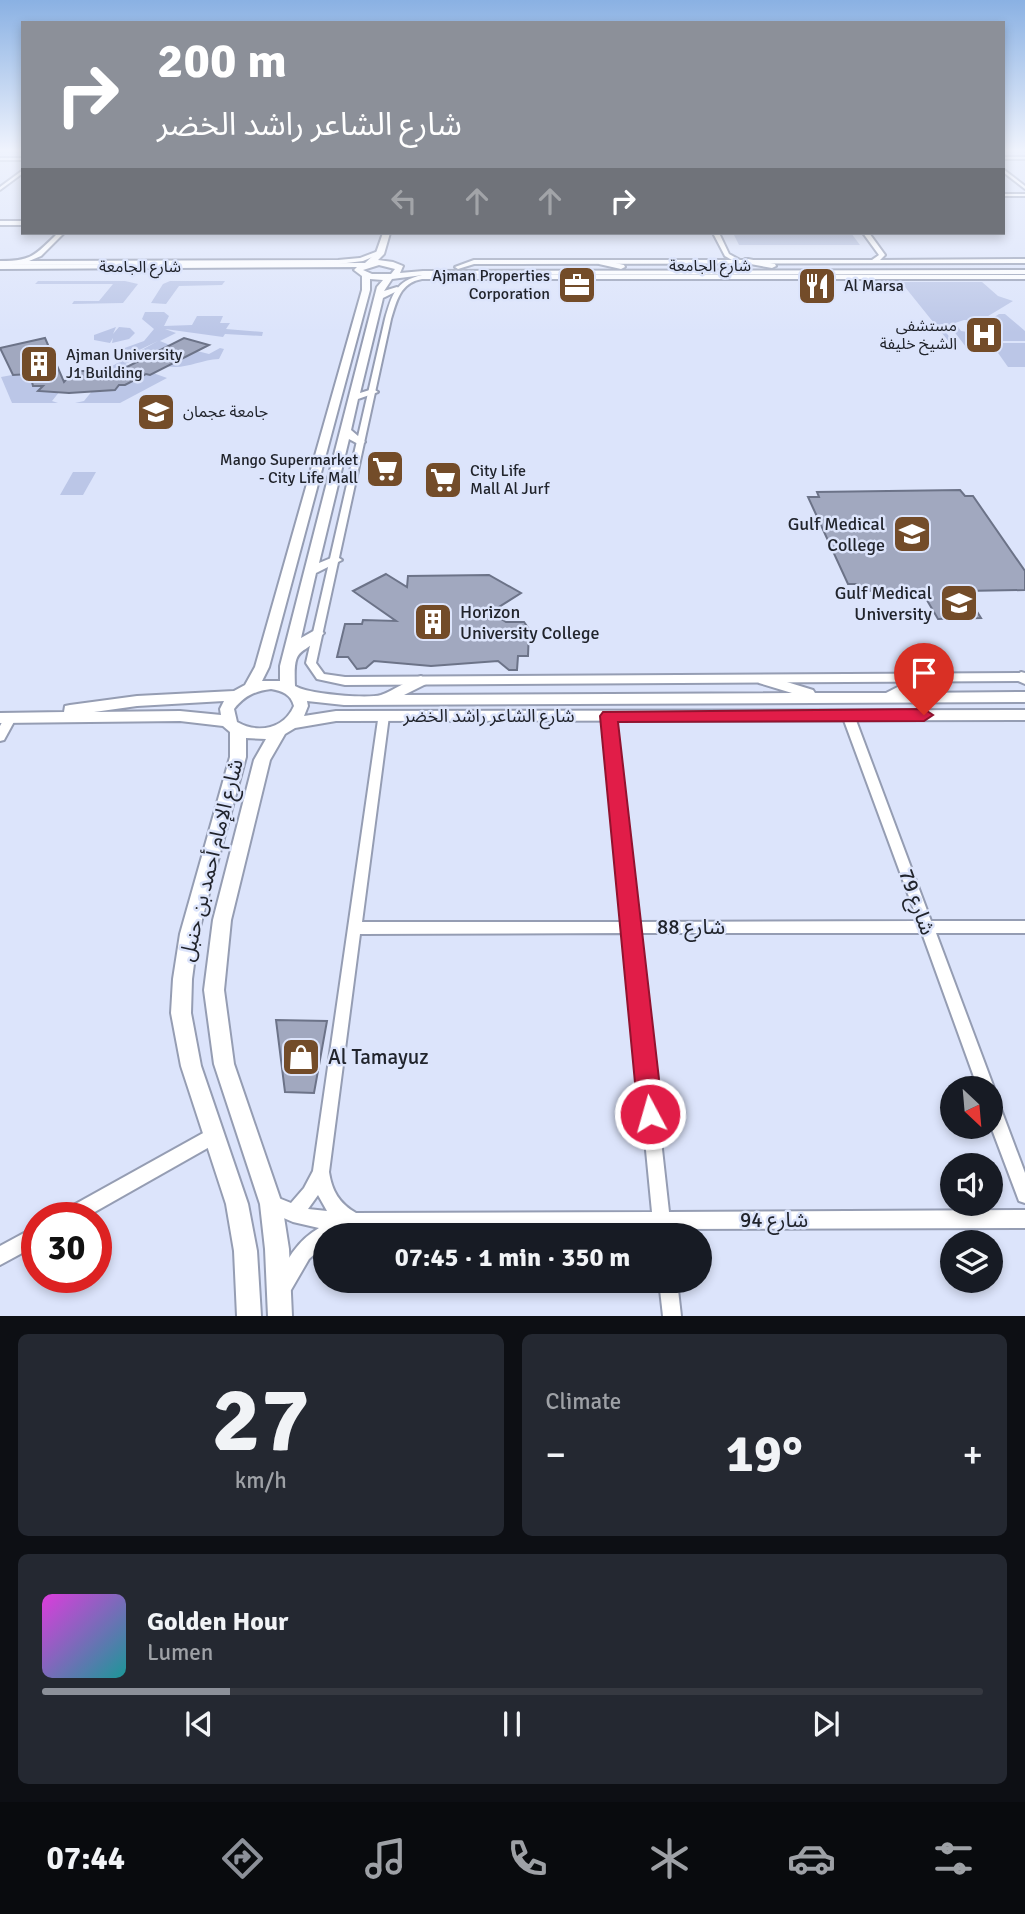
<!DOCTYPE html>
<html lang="en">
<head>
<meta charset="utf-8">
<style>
	:root { --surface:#171b24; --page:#242831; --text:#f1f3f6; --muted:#9ea1a6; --line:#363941; --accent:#8c9099 }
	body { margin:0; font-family:Signika,"Noto Sans Arabic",sans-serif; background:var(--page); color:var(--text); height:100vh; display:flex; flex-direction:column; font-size:26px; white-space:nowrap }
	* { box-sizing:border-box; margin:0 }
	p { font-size:23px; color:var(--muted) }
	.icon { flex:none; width:38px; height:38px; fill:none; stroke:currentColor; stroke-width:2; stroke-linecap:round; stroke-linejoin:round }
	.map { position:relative; height:1316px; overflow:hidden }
	.panel { display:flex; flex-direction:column; gap:18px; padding:18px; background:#0d0f14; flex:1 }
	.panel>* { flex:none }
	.top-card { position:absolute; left:21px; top:21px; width:984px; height:214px; border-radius:0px; box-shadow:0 4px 10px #0003; background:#8c9099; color:#fff; overflow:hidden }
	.needle { width:46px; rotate:154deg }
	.fabs { position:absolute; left:940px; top:1076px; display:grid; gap:14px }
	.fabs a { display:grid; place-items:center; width:63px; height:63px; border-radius:50%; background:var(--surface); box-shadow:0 4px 10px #0003; font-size:35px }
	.speed { position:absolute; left:21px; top:1202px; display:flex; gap:14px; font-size:35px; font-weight:700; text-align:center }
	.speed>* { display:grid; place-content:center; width:91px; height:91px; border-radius:50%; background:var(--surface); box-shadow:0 4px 10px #0003; line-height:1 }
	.speed .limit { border:10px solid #d22; background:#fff; color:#111 }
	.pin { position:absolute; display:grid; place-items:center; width:60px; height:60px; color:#fff; margin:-72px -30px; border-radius:50% 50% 50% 0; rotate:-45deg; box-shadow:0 0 7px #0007 }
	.pin .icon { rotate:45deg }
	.me { position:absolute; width:77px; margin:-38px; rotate:354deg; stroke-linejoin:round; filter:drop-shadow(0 0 5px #0008) }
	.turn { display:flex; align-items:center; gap:24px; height:147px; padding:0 21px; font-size:32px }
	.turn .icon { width:91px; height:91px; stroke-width:2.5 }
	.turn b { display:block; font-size:49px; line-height:60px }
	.lanes { display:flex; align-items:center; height:66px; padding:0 21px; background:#0003; justify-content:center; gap:35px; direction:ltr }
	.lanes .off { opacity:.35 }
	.big { font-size:52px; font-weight:800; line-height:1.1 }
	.panel .card { flex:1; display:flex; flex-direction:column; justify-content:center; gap:10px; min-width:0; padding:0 24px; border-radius:10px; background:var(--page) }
	.panel .dial { align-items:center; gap:0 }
	.dial b { font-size:91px; line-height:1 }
	.song { display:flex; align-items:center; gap:21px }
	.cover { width:84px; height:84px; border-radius:10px; background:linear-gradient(135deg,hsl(300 70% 55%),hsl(180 70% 35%)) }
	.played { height:7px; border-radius:4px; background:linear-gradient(90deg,var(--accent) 20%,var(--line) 20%) }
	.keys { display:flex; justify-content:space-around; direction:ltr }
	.heat { display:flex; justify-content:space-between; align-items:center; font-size:38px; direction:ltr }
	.panel .tiles { flex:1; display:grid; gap:18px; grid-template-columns:1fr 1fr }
	.card:last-child { grid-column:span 2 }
	.trip { position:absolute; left:313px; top:1223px; width:399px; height:70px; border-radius:35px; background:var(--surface); box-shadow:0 4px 10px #0003; font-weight:800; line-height:70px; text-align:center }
	.tabs { display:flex; height:112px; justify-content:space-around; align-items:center; background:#090b0e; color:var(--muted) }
	.tabs .icon { width:49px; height:49px }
	.tabs .selected { color:var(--accent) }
	.tabs b { font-size:32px; color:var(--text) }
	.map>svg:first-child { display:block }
	.green { fill:#bbc6e7 }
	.building { fill:#a1a8bf; stroke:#6c7388; stroke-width:2 }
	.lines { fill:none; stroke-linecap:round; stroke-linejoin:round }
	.street-casing { stroke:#959db3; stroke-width:4 }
	.secondary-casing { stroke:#959db3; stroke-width:4 }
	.street { fill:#fff; fill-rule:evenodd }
	.secondary { fill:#fff; fill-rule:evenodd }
	.route { fill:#e11d48; stroke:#92132f; stroke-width:2 }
	.labels { text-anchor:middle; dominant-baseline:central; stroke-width:5; stroke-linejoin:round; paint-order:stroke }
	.far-street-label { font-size:16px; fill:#21242c; stroke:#dce4fb }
	.far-poi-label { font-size:16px; fill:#21242c; stroke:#dce4fb; text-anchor:start }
	.poi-label { font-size:18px; fill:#21242c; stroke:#dce4fb; text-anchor:end }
	.street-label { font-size:18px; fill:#21242c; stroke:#dce4fb }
	.near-street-label { font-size:21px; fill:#21242c; stroke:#dce4fb }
	.near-poi-label { font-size:21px; fill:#21242c; stroke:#dce4fb; text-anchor:start }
</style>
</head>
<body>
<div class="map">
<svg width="1025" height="1316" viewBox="0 0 1025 1316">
	<rect width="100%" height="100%" fill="#dce4fb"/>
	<g class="green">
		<polygon points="733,233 851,233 860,245 739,245"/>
		<polygon points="38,281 125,281 138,284 123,303 72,304 74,301 99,301 113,284 35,284"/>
		<polygon points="170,281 225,281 222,285 179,286 166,304 151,303 163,284"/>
		<polygon points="901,282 982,282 998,296 1013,301 980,321 964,320 955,323 961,331 980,334 983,348 966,347 953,330 944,330 958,348 954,348"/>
		<path d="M 145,312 L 164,312 L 169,316 L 164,326 L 192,325 L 197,316 L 223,316 L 220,323 L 230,323 L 226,329 L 263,332 L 262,336 L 225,334 L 223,337 L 165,329 L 176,333 L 160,341 L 172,346 C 156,355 141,356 125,364 L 128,366 L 121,373 L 105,374 L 107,371 L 103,371 L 158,341 L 131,354 L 119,350 L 144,341 L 154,329 L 142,319 Z"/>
		<polygon points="999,314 1005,314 1025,331 1025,341 989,341 986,334 993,329 985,323"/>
		<polygon points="116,327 113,334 119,327 130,328 135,333 129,339 112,343 113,338 110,343 94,340 94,335"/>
		<polygon points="991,343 1025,343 1025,367 1008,367"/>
		<path d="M 220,348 L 224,349 L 219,359 C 199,360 185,370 166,366 L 197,351 L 209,354 Z"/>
		<polygon points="23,373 30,374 43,386 39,391 60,391 52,401 58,403 12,403 1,377"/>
		<polygon points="153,373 167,378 120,403 75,403 84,401 93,390 115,390 119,385"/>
		<polygon points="73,472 96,472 83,495 60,495"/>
	</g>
	<g class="building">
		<polygon points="45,338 64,382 74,371 119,371 184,338 209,345 150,375 146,374 125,385 119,385 115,390 69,393 38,391 43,386 33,386 30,374 13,375 0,348"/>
		<polygon points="960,490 965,496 973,496 1025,571 1025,590 964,591 981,618 938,619 921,590 861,591 858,584 848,584 808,497 819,497 817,492"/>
		<polygon points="386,574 407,587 408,576 489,575 521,593 491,612 506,622 524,622 529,629 528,656 518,656 517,670 509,670 498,661 431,666 374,661 366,668 357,669 348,657 337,657 345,624 362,624 363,620 396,621 353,591"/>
		<polygon points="276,1020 327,1021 314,1093 285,1092"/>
	</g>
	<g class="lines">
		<defs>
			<g id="street">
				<rect x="1003" y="157" width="22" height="2"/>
				<rect x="0" y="158" width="23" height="2"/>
				<polygon points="1003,169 1025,186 1025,189 1003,172"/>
				<polygon points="23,170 23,173 0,190 0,187"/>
				<rect x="1003" y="194" width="22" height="2"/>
				<rect x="0" y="221" width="23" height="4"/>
				<path d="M 58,233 L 64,233 L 41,256 L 29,261 L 338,260 L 360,258 L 381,250 L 384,252 L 363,261 L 338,264 L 0,265 L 0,261 C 33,261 35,255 58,233 Z"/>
				<polygon points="713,233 719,233 729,254 740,260 872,260 879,255 863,233 869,233 885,255 880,260 1025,259 1025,263 474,264 458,269 455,267 474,260 732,260 725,256"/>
				<path d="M 422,275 L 1025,275 L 1025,279 L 422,279 C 400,283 397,300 391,319 L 316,663 L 324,674 L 345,677 L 1025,673 L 1025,681 L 345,685 L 317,679 L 306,663 L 385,319 C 392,295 395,281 422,275 Z"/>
				<path d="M 848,711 L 854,715 L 931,921 L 1025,921 L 1025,933 L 936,933 L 994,1088 L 991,1094 L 996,1096 L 1025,1173 L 1025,1203 L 1019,1201 L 990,1124 L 990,1088 L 978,1088 L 922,933 L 638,933 L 669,1212 L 1025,1210 L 1025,1228 L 671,1229 L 672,1236 L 654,1236 L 654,1229 L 354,1231 L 342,1236 L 326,1236 L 326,1244 L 309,1259 L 291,1290 L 285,1293 L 279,1290 L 276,1284 C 286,1260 297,1241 319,1228 L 293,1222 L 265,1210 L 262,1204 L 265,1198 L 271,1195 L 291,1203 L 304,1188 L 313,1171 L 379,713 L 383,712 L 389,716 L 362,922 L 624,922 L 603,716 L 609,712 L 615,716 L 637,922 L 918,921 L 842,715 ZM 625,933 L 652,1212 L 356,1213 C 339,1203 332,1191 329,1172 L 360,934 ZM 318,1195 L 327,1211 L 308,1209 Z"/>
				<polygon points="10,714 14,715 16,718 4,740 0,741 0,726 6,715"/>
				<polygon points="214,1127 220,1129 222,1135 220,1141 84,1218 58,1218 61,1212"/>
				<polygon points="37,1226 37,1245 0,1265 0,1246"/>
				<polygon points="659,1281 677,1281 681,1316 663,1316"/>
			</g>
			<g id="secondary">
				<path d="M 383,233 L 390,233 L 384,254 L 378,260 L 393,262 L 403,266 L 400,273 L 423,271 L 1025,270 L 1025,274 L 423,275 L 392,279 L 384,291 L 397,287 L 401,289 L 383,298 L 360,393 L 373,389 L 378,392 L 358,399 L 351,430 L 365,442 L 360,445 L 349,439 L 319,563 L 336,556 L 342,560 L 316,573 L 301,638 L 317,629 L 324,633 C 301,659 293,643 295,686 C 307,694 367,699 381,695 C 395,690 407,680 421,676 L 428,681 L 426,684 L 404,695 L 792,693 L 759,683 L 757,680 L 759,677 L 764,675 L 813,690 L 815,693 L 886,693 L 925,673 L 932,678 L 930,681 L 908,693 L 1025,692 L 1025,702 L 344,705 L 307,701 L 308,706 L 304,716 L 336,711 L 1025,710 L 1025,720 L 336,721 L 295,728 L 285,734 L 270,760 L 231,920 L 224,990 L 234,1064 L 282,1204 L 289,1249 L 292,1316 L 268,1316 L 265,1249 L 260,1204 L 214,1064 L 204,990 L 213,920 L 254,760 L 266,739 L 246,738 L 246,757 L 198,934 L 192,979 L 191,1013 L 201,1066 L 248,1204 L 257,1251 L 261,1316 L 237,1316 L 234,1251 L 226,1204 L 181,1066 L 171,1013 L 173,979 L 180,934 L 230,757 L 230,732 L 223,726 L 180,721 L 0,723 L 0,713 L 64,712 L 65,706 L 70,705 L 137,696 L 234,691 L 245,685 L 255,667 L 362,290 L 362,276 L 354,270 L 357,267 L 0,269 L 0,265 L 365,263 L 376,253 ZM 379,265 L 395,269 L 391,274 L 372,274 L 363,270 ZM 370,279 L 383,280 L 377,287 L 280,666 L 280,681 L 262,681 L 269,667 L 370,290 ZM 271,689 C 282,691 291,694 294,706 C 284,729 258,734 237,722 L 234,709 C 244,696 255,691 271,689 ZM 224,701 L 220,709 L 221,715 L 180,711 L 94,712 L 137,706 Z"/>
				<polygon points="748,259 775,264 776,266 772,268 745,263 745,259"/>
				<polygon points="602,260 624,265 625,267 621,269 599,264 598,262"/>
				<polygon points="1021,672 1025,673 1025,684 1016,680 1014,677"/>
			</g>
		</defs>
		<use href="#street" class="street-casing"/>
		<use href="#secondary" class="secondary-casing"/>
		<use href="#street" class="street"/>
		<use href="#secondary" class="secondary"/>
	</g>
	<linearGradient id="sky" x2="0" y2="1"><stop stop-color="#8ab1e3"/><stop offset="0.45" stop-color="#eff3fd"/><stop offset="1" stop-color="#eff3fd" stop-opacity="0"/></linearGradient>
	<rect width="1025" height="333" fill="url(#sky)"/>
	<polygon class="route" points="924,709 933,715 924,721 618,722 663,1114 659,1122 650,1126 642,1122 638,1114 600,716 603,712"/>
	<defs>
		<symbol id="office-square" viewBox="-11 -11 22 22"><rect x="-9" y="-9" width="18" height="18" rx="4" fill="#734c29" stroke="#dce4fb"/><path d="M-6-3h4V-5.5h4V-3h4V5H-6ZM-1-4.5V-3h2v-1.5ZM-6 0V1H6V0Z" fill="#fff"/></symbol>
		<symbol id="restaurant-square" viewBox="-11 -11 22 22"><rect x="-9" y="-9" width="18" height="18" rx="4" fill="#734c29" stroke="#dce4fb"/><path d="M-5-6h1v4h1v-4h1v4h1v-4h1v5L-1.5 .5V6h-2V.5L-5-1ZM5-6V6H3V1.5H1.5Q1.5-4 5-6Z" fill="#fff"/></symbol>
		<symbol id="hospital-square" viewBox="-11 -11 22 22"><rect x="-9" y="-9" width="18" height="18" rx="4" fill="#734c29" stroke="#dce4fb"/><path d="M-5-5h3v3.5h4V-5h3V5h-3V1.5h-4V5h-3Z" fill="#fff"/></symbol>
		<symbol id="building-square" viewBox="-11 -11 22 22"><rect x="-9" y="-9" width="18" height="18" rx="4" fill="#734c29" stroke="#dce4fb"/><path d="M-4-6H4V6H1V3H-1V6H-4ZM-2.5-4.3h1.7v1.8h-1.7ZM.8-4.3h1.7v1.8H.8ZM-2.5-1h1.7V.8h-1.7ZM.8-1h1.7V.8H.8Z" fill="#fff"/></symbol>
		<symbol id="university-square" viewBox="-11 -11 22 22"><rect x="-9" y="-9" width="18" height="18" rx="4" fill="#734c29" stroke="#dce4fb"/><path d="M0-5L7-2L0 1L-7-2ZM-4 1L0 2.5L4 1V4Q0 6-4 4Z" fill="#fff"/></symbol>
		<symbol id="supermarket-square" viewBox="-11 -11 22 22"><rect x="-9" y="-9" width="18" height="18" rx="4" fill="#734c29" stroke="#dce4fb"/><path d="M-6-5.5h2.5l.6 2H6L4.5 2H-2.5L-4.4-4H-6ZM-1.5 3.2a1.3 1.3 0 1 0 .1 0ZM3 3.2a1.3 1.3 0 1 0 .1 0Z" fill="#fff"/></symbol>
		<symbol id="shop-square" viewBox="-11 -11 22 22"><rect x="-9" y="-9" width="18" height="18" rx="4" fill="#734c29" stroke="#dce4fb"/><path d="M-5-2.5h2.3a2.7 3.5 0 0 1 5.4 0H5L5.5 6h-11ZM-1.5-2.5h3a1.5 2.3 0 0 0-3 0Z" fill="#fff"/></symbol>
	</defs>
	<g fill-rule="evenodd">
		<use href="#office-square" x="555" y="263" width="44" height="44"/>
		<use href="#restaurant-square" x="795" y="264" width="44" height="44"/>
		<use href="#hospital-square" x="962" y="313" width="44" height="44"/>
		<use href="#building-square" x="17" y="342" width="44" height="44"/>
		<use href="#university-square" x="134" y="390" width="44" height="44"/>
		<use href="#supermarket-square" x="363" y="447" width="44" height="44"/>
		<use href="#supermarket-square" x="421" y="458" width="44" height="44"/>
		<use href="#university-square" x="890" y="512" width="44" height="44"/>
		<use href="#university-square" x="937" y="581" width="44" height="44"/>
		<use href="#building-square" x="411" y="600" width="44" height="44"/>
		<use href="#shop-square" x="279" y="1035" width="44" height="44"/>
	</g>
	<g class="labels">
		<g class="far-street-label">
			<text x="710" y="266">شارع الجامعة</text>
			<text x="140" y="267">شارع الجامعة</text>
		</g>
		<g class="far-poi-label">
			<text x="550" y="276" text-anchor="end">Ajman Properties<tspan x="550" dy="18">Corporation</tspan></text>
			<text x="844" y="286">Al Marsa</text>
			<text x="957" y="326" text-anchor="end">مستشفى<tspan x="957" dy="18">الشيخ خليفة</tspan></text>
			<text x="66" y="355">Ajman University<tspan x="66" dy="18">J1 Building</tspan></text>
			<text x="183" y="412">جامعة عجمان</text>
			<text x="358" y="460" text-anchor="end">Mango Supermarket<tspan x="358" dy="18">- City Life Mall</tspan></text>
			<text x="470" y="471">City Life<tspan x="470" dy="18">Mall Al Jurf</tspan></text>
		</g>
		<g class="poi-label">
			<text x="885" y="524">Gulf Medical<tspan x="885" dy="21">College</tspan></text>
			<text x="932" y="593">Gulf Medical<tspan x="932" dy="21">University</tspan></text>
			<text x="460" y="612" text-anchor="start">Horizon<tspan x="460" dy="21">University College</tspan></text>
		</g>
		<g class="street-label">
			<text x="489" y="716">شارع الشاعر راشد الخضر</text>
		</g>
		<g class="near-street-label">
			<text transform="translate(211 860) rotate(-76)">شارع الإمام أحمد بن حنبل</text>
			<text transform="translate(917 902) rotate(70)">شارع 79</text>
			<text x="691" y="927">شارع 88</text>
			<text x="774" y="1220">شارع 94</text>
		</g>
		<g class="near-poi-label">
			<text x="328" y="1057">Al Tamayuz</text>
		</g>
	</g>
</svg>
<div class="fabs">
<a><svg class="needle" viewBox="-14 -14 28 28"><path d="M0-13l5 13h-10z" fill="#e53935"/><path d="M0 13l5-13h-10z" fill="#9ea1a6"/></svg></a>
<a><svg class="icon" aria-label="sound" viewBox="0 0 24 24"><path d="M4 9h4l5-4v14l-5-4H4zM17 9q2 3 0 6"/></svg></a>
<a><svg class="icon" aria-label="layers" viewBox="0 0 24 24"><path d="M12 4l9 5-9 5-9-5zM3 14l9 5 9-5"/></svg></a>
</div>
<div class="speed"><div class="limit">30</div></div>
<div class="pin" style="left:924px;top:715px;background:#d93025"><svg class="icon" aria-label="arrive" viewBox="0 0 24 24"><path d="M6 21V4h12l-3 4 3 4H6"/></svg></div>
<svg class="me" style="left:650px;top:1114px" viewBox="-20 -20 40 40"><circle r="17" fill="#e11d48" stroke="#fff" stroke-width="3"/><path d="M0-11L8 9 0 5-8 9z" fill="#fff"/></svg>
<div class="trip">07:45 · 1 min · 350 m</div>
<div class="top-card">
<div class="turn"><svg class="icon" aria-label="right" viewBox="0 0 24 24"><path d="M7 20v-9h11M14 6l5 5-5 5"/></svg><div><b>200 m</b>شارع الشاعر راشد الخضر</div></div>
<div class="lanes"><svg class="icon off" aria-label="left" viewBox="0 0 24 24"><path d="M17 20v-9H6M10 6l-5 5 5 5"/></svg><svg class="icon off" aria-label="ahead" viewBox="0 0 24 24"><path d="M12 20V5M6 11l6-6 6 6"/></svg><svg class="icon off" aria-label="ahead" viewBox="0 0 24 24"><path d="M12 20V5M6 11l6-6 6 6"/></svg><svg class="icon" aria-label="right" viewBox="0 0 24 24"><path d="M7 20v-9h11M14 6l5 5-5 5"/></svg></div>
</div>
</div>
<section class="panel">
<div class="tiles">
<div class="card dial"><b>27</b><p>km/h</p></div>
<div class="card"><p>Climate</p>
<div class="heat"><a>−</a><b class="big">19°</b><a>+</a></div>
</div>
<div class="card">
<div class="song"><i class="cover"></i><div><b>Golden Hour</b><p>Lumen</p></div></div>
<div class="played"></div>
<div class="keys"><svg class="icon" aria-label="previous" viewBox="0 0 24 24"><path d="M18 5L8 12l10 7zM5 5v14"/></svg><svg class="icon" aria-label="pause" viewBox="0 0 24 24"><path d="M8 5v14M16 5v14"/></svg><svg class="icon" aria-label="next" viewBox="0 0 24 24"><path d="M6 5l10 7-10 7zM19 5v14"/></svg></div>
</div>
</div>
</section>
<nav class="tabs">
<b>07:44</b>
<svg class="icon selected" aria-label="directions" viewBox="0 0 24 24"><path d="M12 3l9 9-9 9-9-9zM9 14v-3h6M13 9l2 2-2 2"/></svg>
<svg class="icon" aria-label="music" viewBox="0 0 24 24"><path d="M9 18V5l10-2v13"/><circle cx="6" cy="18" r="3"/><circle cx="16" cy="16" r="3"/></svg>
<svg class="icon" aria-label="phone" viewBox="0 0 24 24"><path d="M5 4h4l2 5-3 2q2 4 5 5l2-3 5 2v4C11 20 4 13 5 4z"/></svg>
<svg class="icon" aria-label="climate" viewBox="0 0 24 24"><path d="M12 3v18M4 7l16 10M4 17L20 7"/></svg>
<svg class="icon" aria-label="car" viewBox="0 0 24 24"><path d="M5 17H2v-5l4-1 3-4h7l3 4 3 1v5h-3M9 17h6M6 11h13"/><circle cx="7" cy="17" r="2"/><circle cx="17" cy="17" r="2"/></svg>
<svg class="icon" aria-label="filters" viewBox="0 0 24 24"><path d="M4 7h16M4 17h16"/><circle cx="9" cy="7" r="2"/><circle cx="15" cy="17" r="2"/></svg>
</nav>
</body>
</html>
